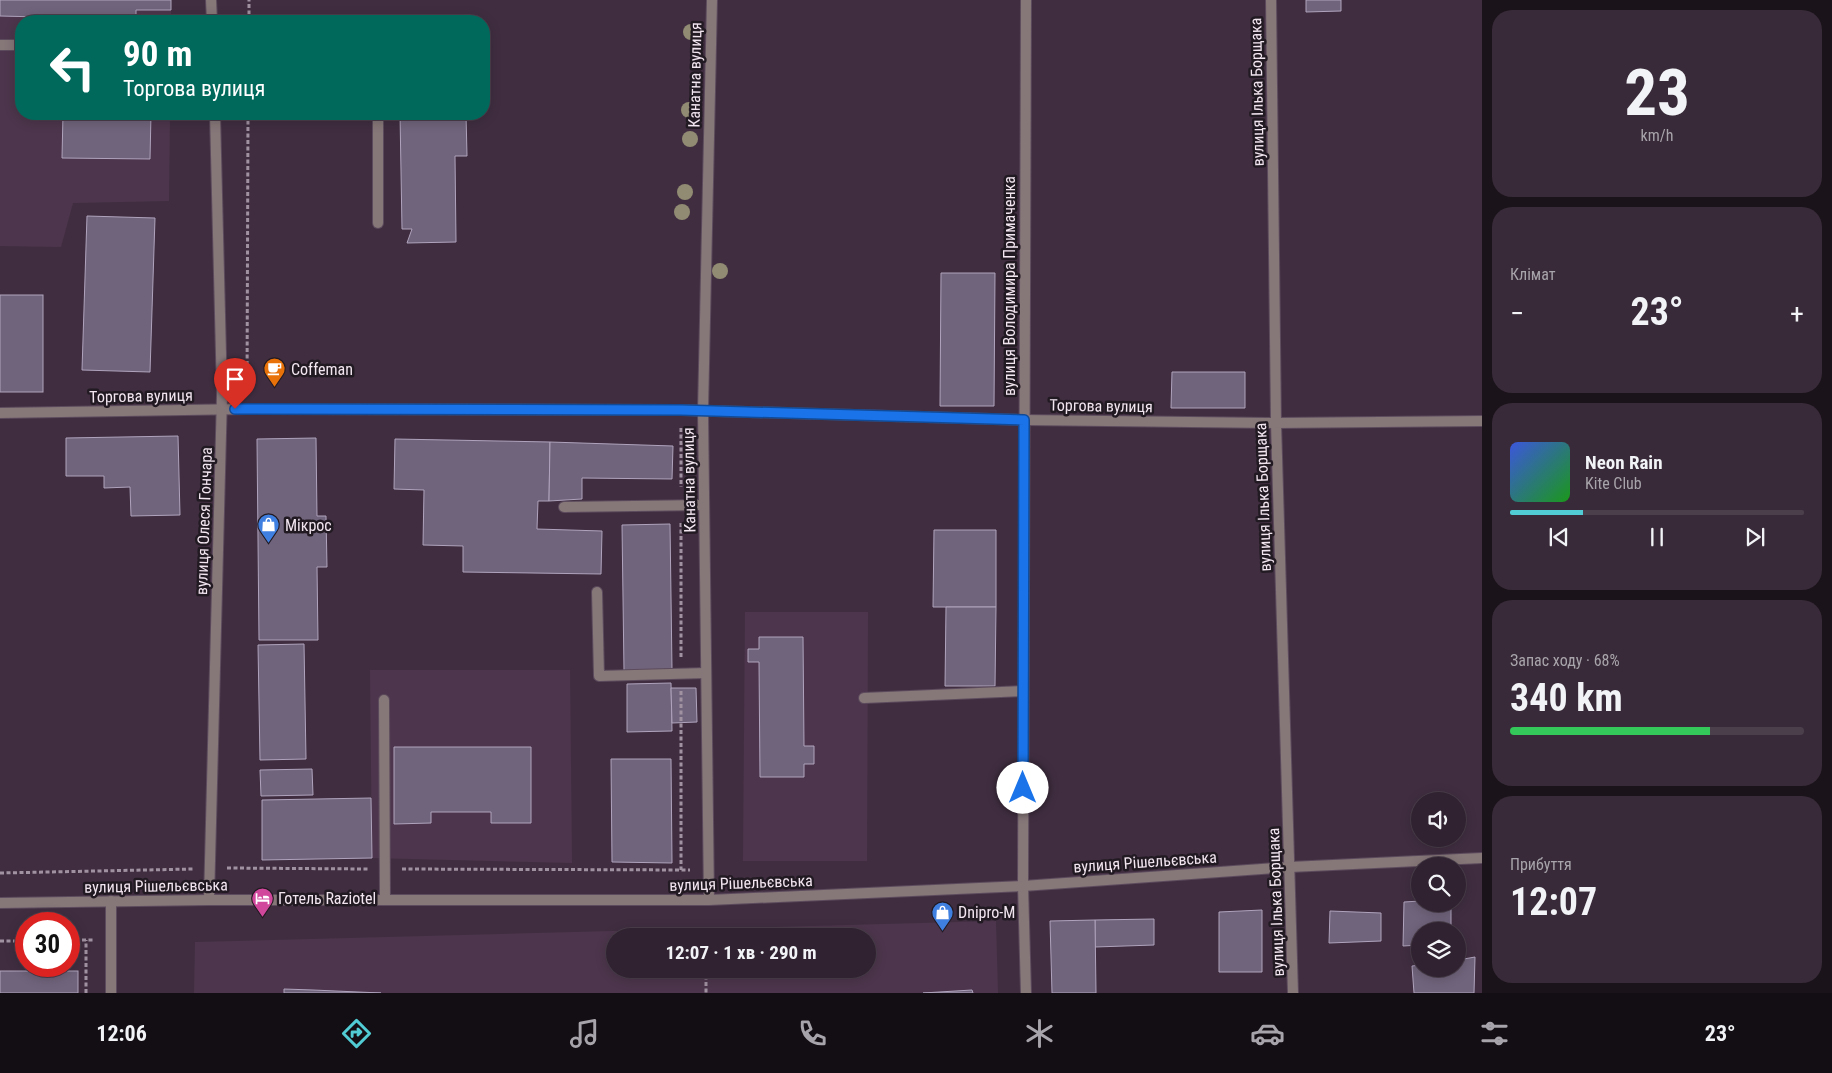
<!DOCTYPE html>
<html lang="uk">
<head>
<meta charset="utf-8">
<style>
	:root { --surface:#302230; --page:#382a38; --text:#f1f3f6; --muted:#a8a4ab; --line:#4b3f4c; --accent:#51ccd4 }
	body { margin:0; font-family:"Roboto Condensed",sans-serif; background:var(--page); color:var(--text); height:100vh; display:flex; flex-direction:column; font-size:19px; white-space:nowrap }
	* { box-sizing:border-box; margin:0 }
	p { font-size:16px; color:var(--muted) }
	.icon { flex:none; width:28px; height:28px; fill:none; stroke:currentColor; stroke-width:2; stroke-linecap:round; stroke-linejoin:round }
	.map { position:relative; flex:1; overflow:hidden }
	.panel { display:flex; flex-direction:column; gap:10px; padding:10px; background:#1a131a; width:350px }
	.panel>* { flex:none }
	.top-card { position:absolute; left:15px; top:15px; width:475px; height:105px; border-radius:20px; box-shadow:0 2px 12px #0003,0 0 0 1px var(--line); background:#00695c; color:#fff; overflow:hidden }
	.tools { position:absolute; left:1411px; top:792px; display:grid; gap:10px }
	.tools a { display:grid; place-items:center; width:55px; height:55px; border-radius:50%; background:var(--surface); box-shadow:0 2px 12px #0003,0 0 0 1px var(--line); font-size:25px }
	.speed { position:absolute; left:15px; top:912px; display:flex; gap:10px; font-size:25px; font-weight:700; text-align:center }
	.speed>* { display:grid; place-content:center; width:65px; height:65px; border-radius:50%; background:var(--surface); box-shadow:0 2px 12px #0003,0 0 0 1px var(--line); line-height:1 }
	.speed .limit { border:8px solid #d22; background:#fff; color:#111 }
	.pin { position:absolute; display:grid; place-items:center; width:42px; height:42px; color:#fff; margin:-51px -21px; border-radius:50% 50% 50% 0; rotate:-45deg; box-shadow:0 0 5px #0007 }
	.pin .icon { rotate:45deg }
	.me { position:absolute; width:55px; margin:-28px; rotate:0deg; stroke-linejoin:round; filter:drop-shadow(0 0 4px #0008) }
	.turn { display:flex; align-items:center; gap:18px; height:105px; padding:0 25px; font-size:22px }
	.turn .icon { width:65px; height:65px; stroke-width:2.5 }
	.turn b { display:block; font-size:35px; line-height:42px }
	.big { font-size:38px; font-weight:700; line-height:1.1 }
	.panel .tile { flex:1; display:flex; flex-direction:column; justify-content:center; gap:8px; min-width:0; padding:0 18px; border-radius:20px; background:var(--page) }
	.panel .dial { align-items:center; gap:0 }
	.dial b { font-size:65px; line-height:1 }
	.song { display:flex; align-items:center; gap:15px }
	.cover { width:60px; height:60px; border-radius:8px; background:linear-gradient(135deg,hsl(230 70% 55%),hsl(120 70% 35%)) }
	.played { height:5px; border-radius:2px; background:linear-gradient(90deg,var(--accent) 25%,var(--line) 25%) }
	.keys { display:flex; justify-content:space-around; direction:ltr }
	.heat { display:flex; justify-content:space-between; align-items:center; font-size:28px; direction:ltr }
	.charge { height:8px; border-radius:4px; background:linear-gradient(90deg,#34c759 68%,var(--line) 0) }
	.trip { position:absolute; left:606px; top:928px; width:270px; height:50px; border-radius:25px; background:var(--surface); box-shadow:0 2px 12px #0003,0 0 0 1px var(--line); font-weight:700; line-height:50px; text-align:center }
	.tabs { display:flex; height:80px; justify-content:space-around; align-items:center; background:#130e13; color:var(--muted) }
	.tabs .icon { width:35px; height:35px }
	.tabs .active { color:var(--accent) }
	.tabs b { font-size:22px; color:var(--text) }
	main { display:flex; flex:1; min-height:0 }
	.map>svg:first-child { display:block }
	.built { fill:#4d364d; fill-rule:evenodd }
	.building { fill:#70647c; stroke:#afa3bd }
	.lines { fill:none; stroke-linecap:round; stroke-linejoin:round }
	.lane-casing { stroke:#5c4b5c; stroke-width:12 }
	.street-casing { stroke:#5c4b5c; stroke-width:12 }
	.path { stroke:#a192a1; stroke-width:3; stroke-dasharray:4 2.5; stroke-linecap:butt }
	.lane { stroke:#867779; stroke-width:10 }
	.street { stroke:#867779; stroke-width:10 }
	.tree { fill:#908b72 }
	.route-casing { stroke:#114b97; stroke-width:12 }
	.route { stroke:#1a73e8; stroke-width:9 }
	.labels { text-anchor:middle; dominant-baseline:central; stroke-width:5; stroke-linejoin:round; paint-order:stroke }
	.street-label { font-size:16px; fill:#f2e6f1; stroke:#221a22 }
	.poi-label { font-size:16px; fill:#f2e6f1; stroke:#221a22; text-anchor:start }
</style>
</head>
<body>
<main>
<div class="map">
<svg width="1482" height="993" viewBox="0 0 1482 993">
	<rect width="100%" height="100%" fill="#402e40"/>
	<g class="built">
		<polygon points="0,0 171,0 171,21 21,21 21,114 170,114 169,201 73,203 61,247 0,246"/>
		<polygon points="745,612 868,612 867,861 743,861"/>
		<polygon points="370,670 570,670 572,863 372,858"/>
		<path d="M 996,921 L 998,993 L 194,993 L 195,942 ZM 615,936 L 868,936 L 868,969 L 615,969 Z"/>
	</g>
	<g class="building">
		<polygon points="0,0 171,0 171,10 136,10 136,21 79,21 79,18 0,16"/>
		<polygon points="1306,0 1341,0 1341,11 1306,12"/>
		<polygon points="63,114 151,114 150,159 62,158"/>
		<polygon points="400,114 466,114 467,156 455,156 456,242 407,243 412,229 402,229"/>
		<polygon points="87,216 155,218 150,372 82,370"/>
		<polygon points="941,273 995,273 994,406 940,406"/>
		<rect x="0" y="295" width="43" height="97"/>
		<polygon points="1172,372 1245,372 1245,408 1171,408"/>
		<polygon points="178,436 180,515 131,516 130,487 104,488 104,476 66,476 66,438"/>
		<polygon points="316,438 317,516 326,516 327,567 317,567 318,640 259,640 257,439"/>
		<polygon points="395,439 550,442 549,501 538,501 537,529 602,531 601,574 463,572 463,546 423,545 424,490 394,489"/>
		<polygon points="550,442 673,446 672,479 582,478 582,499 549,501"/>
		<polygon points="670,524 672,670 624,671 622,525"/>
		<polygon points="934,530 996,530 996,607 933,607"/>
		<polygon points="946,607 996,607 995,686 945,686"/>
		<polygon points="759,637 803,637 804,746 814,746 814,764 804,764 804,777 760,777 759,662 748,662 748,649 759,649"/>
		<polygon points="304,644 306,759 260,760 258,645"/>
		<polygon points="671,683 672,731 627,732 627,684"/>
		<polygon points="671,688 696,688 697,722 672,723"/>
		<polygon points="394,747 531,747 531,823 491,823 491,812 431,812 431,823 394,824"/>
		<polygon points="611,759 671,759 672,863 612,862"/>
		<polygon points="312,769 313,795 261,796 260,770"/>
		<polygon points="371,798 372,858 262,860 262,800"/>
		<polygon points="1420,901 1420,904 1451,904 1451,931 1420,931 1420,945 1403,946 1404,902"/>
		<polygon points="1262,910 1262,972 1219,972 1219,912"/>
		<polygon points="1330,911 1381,913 1381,941 1329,943"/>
		<polygon points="1154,919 1154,945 1095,947 1095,920"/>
		<polygon points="1095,920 1096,993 1052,993 1050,921"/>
		<polygon points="1475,957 1474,993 1414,993 1412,966 1420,965 1420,969 1458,969 1458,960"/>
		<rect x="0" y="971" width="78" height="22"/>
		<polygon points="284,989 313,990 381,993 284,993"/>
		<polygon points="972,990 973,993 923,993"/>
	</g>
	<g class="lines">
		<defs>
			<g id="lane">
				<polyline points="0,45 21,45"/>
				<polyline points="378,114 378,223"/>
				<polyline points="564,507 704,505"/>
				<polyline points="597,592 599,676 706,673"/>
				<polyline points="864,698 1023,691"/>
				<polyline points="384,700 385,900"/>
			</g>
			<g id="street">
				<polyline points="211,0 212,21"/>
				<polyline points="1026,0 1023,886 1026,993"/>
				<polyline points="1271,0 1276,423 1293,993"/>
				<polyline points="0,413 247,409 681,410 1024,420 1276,423 1482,421"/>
				<polyline points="209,900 222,395 215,114"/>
				<polyline points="709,900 703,411 712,0"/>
				<polyline points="0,903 209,900 709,900 1023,886 1290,867 1482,858"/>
				<polyline points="111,993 111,901"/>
			</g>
		</defs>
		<use href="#lane" class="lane-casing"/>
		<use href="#street" class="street-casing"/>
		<g class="path">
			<polyline points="249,21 249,0"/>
			<polyline points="247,391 248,114"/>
			<polyline points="681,428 681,487"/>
			<polyline points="681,523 681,657"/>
			<polyline points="681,691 681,870"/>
			<polyline points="227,868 368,869"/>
			<polyline points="402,869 690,870"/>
			<polyline points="0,873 193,869"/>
			<polyline points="705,934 705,936"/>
			<polyline points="69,940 93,940"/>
			<polyline points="0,941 26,941"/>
			<polyline points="706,969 706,993"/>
			<polyline points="86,993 86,940"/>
		</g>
		<use href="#lane" class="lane"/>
		<use href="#street" class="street"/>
	</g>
	<g class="tree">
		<circle cx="691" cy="32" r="8"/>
		<circle cx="689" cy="110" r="8"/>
		<circle cx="690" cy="139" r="8"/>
		<circle cx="685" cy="192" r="8"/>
		<circle cx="682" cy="212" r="8"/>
		<circle cx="720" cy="271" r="8"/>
	</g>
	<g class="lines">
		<defs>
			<polyline id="route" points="235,409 681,410 1024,420 1023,788"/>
		</defs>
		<use href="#route" class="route-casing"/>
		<use href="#route" class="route"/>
	</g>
	<defs>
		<symbol id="cafe-pin" viewBox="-11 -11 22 30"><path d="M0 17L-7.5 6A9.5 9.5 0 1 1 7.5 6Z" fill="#e8710a" stroke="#221a22"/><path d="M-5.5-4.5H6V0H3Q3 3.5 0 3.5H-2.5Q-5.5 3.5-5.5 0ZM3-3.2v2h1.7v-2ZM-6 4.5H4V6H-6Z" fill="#fff"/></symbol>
		<symbol id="shop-pin" viewBox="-11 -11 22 30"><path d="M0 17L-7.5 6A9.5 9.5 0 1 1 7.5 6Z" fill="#3f7fe0" stroke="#221a22"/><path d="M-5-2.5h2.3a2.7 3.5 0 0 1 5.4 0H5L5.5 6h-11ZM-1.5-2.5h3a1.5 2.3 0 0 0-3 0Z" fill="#fff"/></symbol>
		<symbol id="hotel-pin" viewBox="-11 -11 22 30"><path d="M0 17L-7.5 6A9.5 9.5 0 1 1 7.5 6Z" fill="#d1479c" stroke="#221a22"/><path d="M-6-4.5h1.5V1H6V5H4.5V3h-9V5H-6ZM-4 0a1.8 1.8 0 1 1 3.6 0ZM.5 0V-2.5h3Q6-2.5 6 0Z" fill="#fff"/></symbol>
	</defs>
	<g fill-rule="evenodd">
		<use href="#cafe-pin" x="262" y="356" width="25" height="34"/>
		<use href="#shop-pin" x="256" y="512" width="25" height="34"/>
		<use href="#hotel-pin" x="250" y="886" width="25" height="34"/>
		<use href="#shop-pin" x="930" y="900" width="25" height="34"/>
	</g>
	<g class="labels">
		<g class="street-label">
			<text transform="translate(695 75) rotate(-89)">Канатна вулиця</text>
			<text transform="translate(1257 92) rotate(-91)">вулиця Ілька Борщака</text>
			<text transform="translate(1009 286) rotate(-90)">вулиця Володимира Примаченка</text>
			<text transform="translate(141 396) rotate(-1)">Торгова вулиця</text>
			<text transform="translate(1101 406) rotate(1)">Торгова вулиця</text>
			<text transform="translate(689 480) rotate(-91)">Канатна вулиця</text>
			<text transform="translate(1263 497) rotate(-92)">вулиця Ілька Борщака</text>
			<text transform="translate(204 521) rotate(-88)">вулиця Олеся Гончара</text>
			<text transform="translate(1145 862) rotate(-4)">вулиця Рішельєвська</text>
			<text transform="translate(741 883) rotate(-2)">вулиця Рішельєвська</text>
			<text transform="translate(156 886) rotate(-1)">вулиця Рішельєвська</text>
			<text transform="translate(1276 902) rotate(-92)">вулиця Ілька Борщака</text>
		</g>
		<g class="poi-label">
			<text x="291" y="369">Coffeman</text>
			<text x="285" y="525">Мікрос</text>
			<text x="278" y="898">Готель Raziotel</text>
			<text x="958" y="912">Dnipro-M</text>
		</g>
	</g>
</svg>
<div class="tools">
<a><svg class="icon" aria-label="sound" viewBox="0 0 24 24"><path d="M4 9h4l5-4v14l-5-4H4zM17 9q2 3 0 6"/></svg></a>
<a><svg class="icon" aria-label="search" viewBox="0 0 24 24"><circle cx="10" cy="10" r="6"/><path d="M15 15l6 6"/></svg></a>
<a><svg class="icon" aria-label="layers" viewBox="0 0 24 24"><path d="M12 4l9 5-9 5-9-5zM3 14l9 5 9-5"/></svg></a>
</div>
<div class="speed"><div class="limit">30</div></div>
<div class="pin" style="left:235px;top:409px;background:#d93025"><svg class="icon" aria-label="arrive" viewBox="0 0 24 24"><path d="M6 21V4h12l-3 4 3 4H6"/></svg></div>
<svg class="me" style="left:1023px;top:788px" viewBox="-20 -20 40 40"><circle r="19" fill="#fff"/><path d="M0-13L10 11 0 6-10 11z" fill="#1a73e8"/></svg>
<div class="trip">12:07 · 1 хв · 290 m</div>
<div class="top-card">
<div class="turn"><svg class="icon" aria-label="left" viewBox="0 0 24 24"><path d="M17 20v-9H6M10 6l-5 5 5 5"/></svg><div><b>90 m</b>Торгова вулиця</div></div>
</div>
</div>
<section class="panel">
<div class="tile dial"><b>23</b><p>km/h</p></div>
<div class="tile"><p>Клімат</p>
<div class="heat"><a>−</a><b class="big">23°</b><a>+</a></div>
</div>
<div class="tile">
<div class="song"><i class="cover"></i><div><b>Neon Rain</b><p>Kite Club</p></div></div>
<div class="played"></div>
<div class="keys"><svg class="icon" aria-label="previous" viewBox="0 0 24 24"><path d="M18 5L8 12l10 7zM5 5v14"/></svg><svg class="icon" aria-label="pause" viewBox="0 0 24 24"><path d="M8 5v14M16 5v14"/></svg><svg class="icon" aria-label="next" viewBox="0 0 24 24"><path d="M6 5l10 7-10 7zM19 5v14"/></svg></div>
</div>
<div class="tile"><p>Запас ходу · 68%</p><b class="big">340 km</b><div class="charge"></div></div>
<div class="tile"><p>Прибуття</p><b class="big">12:07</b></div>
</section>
</main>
<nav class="tabs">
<b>12:06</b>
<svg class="icon active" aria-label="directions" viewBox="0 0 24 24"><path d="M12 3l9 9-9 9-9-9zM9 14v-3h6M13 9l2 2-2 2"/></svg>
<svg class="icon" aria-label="music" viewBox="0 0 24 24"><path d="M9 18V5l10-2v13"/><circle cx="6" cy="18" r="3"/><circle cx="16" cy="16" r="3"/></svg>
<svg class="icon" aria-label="phone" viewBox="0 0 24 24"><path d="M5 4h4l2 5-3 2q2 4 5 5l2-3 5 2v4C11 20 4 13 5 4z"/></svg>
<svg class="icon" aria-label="climate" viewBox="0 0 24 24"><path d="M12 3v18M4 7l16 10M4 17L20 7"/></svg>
<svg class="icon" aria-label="car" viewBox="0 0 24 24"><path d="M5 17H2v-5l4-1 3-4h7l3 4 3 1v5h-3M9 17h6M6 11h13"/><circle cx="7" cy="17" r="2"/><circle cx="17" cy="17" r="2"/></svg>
<svg class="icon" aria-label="filters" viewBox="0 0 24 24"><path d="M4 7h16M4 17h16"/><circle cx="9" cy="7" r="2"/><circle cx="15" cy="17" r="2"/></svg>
<b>23°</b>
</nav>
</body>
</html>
